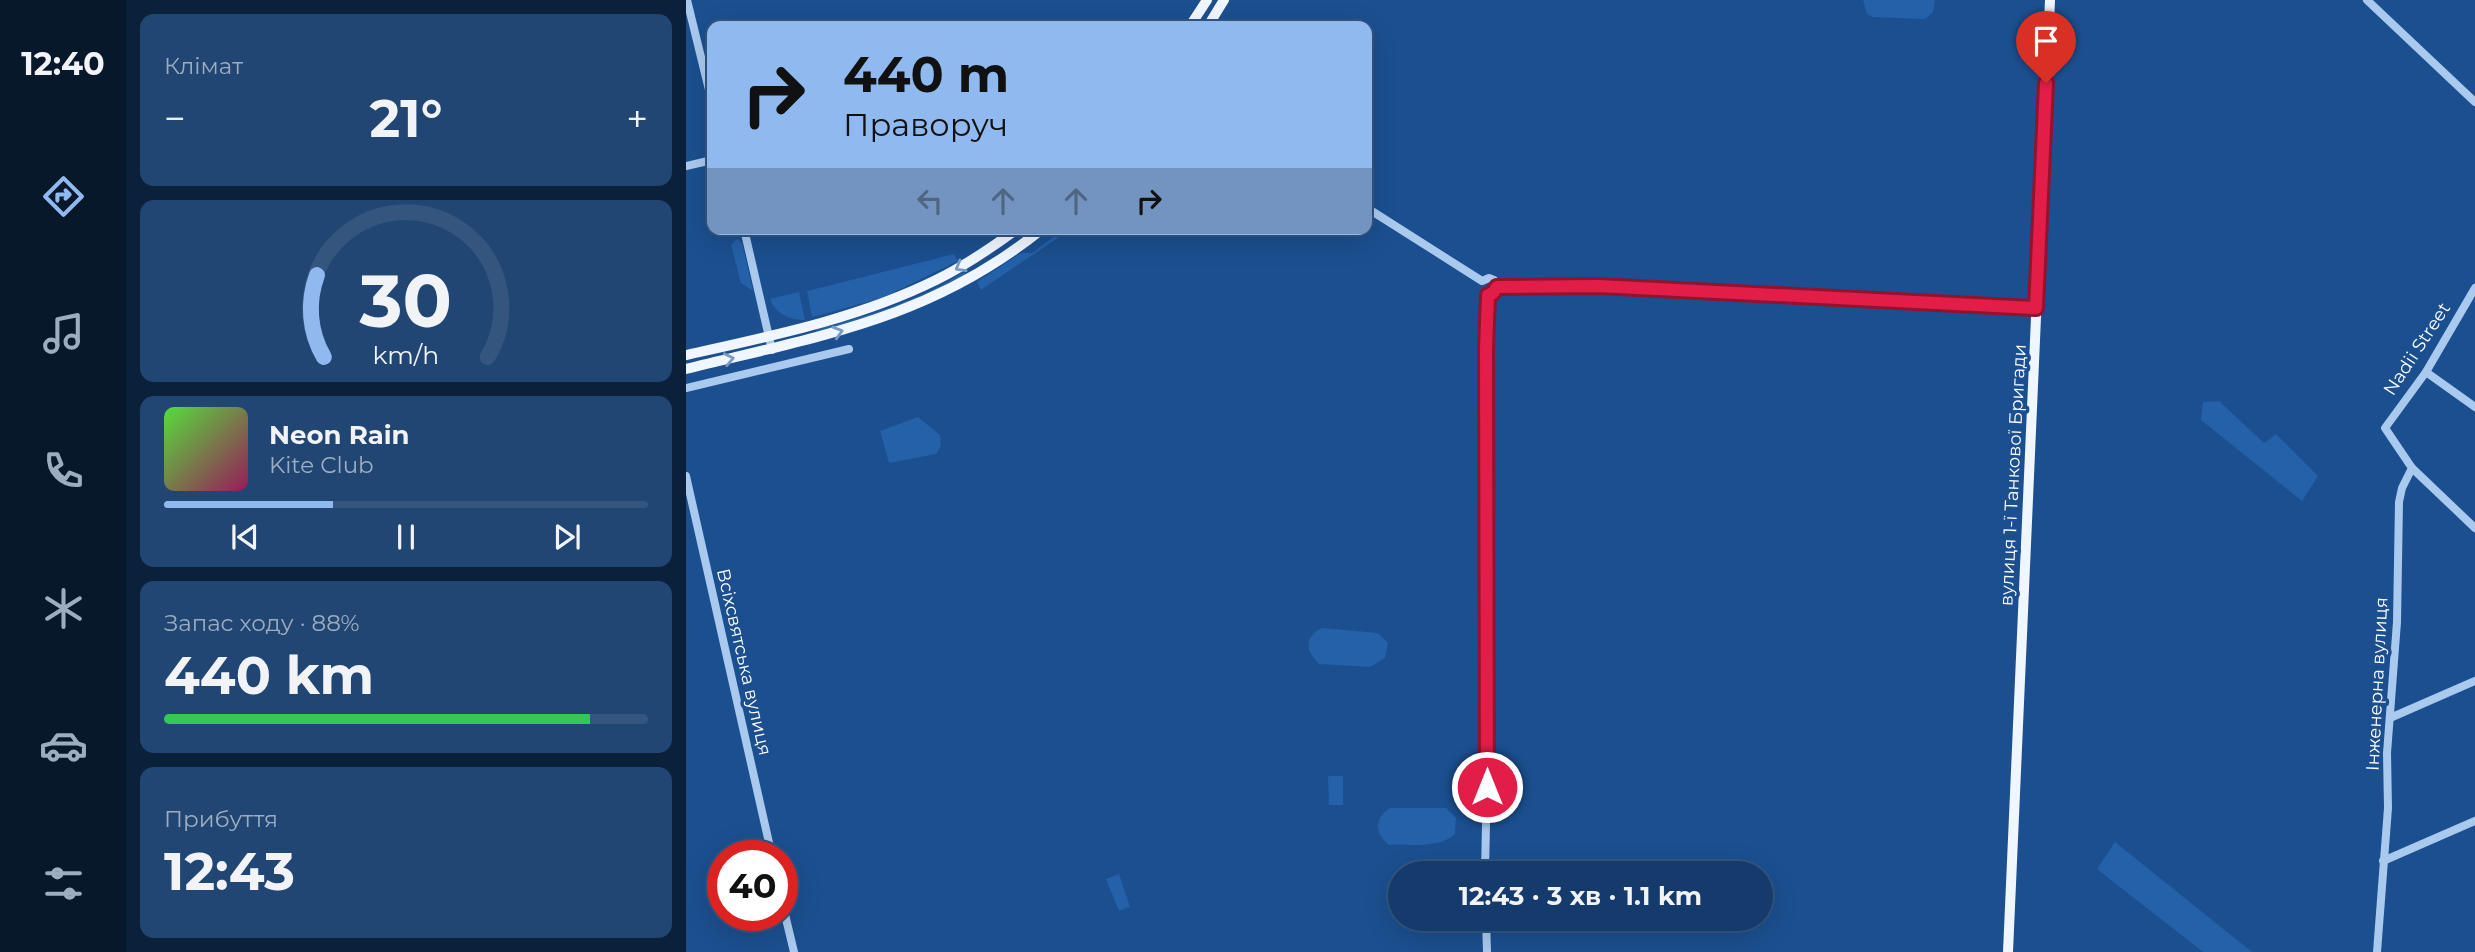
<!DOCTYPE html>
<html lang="uk">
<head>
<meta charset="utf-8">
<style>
	:root { --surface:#143b6b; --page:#214673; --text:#f1f3f6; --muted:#9dadc1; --line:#33557e; --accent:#90b9f0 }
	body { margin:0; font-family:Montserrat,sans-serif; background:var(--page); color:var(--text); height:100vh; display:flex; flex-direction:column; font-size:26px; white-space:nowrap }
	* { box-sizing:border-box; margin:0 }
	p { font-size:23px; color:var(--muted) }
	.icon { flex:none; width:38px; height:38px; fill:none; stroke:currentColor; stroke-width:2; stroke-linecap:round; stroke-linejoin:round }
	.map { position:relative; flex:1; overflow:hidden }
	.panel { display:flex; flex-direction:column; gap:14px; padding:14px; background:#0b203b; width:560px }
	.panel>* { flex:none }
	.banner { position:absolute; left:21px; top:21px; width:665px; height:214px; border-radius:14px; box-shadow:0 7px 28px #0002,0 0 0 2px var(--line); background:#90b9f0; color:#111; overflow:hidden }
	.speed { position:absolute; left:21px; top:840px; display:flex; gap:14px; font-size:35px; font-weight:700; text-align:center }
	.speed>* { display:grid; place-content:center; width:91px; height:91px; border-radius:50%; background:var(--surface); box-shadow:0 7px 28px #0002,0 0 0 2px var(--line); line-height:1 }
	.speed .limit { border:10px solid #d22; background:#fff; color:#111 }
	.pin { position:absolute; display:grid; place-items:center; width:60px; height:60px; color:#fff; margin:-72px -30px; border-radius:50% 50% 50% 0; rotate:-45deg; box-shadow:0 0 7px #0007 }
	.pin .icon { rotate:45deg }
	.me { position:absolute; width:77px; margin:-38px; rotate:0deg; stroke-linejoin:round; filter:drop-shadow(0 0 5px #0008) }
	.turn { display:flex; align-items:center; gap:24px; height:147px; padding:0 21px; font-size:32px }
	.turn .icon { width:91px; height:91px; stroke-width:2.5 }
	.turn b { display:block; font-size:49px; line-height:60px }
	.lanes { display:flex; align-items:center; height:66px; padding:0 21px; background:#0003; justify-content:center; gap:35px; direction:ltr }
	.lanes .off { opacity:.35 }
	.big { font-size:52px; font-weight:700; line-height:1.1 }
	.panel .tile { flex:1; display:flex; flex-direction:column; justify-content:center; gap:10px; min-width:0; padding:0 24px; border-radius:14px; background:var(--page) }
	.panel .dial { align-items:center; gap:0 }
	.dial svg { height:182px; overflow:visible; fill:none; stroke:var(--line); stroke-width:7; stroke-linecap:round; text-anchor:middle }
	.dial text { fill:var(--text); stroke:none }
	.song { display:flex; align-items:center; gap:21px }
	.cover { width:84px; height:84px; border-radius:10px; background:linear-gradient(135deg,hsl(110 70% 55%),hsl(330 70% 35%)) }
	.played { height:7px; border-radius:4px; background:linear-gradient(90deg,var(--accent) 35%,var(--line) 35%) }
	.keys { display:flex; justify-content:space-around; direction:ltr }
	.heat { display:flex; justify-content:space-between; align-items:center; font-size:38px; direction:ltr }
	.charge { height:10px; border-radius:5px; background:linear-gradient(90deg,#34c759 88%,var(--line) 0) }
	.trip { position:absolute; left:702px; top:861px; width:385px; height:70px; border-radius:35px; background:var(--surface); box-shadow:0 7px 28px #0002,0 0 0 2px var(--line); font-weight:700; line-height:70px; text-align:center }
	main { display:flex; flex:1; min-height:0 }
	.dock { display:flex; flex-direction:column; width:126px; justify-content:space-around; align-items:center; background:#08182b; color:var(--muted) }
	.dock .icon { width:49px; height:49px }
	.dock .selected { color:var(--accent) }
	.dock b { font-size:32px; color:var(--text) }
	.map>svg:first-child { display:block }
	.green { fill:#2461a8 }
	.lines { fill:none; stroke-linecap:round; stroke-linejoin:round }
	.minor { stroke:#a9c9ee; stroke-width:8 }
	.major { stroke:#f0f6ff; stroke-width:10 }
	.oneway { stroke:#7b9ac1 }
	.route-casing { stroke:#92132f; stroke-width:18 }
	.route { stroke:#e11d48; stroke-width:12 }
	.labels { text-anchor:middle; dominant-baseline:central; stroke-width:7; stroke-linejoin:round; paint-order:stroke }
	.street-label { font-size:18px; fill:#fff; stroke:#1b4f8f }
</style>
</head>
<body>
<main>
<nav class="dock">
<b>12:40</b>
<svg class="icon selected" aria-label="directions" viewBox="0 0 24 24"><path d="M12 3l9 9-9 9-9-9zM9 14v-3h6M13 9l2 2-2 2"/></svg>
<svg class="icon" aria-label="music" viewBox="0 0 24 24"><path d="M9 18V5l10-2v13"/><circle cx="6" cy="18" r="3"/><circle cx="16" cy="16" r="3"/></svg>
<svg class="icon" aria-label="phone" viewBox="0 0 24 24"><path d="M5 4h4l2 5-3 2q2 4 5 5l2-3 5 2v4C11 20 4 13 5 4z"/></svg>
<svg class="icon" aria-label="climate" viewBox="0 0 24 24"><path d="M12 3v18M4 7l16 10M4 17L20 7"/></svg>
<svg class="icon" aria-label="car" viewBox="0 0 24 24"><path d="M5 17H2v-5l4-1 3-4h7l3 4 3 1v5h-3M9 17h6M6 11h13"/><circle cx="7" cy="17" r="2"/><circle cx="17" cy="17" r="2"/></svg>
<svg class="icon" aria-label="filters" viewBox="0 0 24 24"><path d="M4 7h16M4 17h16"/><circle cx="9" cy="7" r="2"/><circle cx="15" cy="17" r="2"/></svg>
</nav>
<section class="panel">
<div class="tile"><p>Клімат</p>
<div class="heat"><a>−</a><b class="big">21°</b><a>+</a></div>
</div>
<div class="tile dial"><svg viewBox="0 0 100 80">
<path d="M14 69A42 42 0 1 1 86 69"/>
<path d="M14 69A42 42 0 0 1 11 33" stroke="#90b9f0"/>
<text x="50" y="56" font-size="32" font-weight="700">30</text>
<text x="50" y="72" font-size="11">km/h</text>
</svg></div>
<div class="tile">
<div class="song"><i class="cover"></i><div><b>Neon Rain</b><p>Kite Club</p></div></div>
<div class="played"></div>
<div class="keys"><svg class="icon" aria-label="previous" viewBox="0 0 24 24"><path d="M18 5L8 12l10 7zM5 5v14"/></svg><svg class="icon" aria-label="pause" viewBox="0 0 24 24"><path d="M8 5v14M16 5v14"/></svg><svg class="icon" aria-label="next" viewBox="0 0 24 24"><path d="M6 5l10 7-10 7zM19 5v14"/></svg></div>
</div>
<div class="tile"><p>Запас ходу · 88%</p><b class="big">440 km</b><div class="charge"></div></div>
<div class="tile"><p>Прибуття</p><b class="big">12:43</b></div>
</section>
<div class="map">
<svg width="1789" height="952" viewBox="0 0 1789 952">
	<rect width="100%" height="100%" fill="#1b4f8f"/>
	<g class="green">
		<polygon points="1177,0 1249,0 1247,12 1239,19 1187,17 1181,14"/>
		<polygon points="370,235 373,237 295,290 291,282 335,253 346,253"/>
		<polygon points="51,239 56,243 67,291 55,283 45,245"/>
		<polygon points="268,254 272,261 196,298 126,317 121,291"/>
		<path d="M 278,272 L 280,275 C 234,304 181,318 130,334 L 130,330 C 180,316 233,301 278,272 Z"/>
		<path d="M 113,292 L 119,320 C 103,320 90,314 84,299 Z"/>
		<polygon points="1533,401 1578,443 1590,434 1632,476 1616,501 1515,420 1517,402"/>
		<polygon points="232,417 254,435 255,446 250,454 203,463 194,431"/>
		<path d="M 636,628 L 692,633 L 702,643 L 699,658 L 684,667 L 633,664 C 619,651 618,637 636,628 Z"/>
		<polygon points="642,776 657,776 657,805 643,805"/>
		<path d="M 704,808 L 760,808 L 770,818 L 769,834 C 753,849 725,844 703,845 C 689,833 687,819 704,808 Z"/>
		<polygon points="1429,842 1566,952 1517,952 1411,869"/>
		<polygon points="433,874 444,907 433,911 420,879"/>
	</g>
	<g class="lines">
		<g class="minor">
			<polyline points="1,0 26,102"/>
			<polyline points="1681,0 1789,102"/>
			<polyline points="0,166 26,160"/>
			<polyline points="681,208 796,281 803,278 808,280 811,287"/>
			<polyline points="58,229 86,350"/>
			<polyline points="811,287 912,286 1350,308"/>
			<polyline points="1740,372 1789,407"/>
			<polyline points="0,388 163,349"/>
			<polyline points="1726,468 1789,528"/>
			<polyline points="0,476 86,856"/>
			<polyline points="1704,718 1789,681"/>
			<polyline points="1697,861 1789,821"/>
			<polyline points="799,873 802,726 800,349 802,295"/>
			<polyline points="96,902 108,952"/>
			<polyline points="800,919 801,952"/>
			<polyline points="1691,952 1702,808 1701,753 1711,622 1713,502 1716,488 1726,468 1699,428 1740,372 1789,288"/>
		</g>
		<g class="major">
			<polyline points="504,26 521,0"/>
			<polyline points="522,26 538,0"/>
			<path d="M 0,355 C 85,336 171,319 250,280 C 279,266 305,248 331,229"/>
			<path d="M 0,369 C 133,336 245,319 356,229"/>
			<polyline points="1322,952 1364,0"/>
		</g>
	</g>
	<defs><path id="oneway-chevron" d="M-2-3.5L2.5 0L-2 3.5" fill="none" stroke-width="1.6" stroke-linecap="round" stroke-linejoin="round" transform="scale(1.75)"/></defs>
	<g class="oneway">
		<use href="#oneway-chevron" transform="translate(274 267) rotate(150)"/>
		<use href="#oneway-chevron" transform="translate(152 332) rotate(-16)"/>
		<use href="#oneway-chevron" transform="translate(43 359) rotate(-12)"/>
	</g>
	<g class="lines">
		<defs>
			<polyline id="route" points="801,787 800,349 802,295 807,293 811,287 912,286 1350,308 1360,83"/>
		</defs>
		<use href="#route" class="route-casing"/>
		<use href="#route" class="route"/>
	</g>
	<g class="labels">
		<g class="street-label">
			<text transform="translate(1731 349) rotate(-57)">Nadii Street</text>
			<text transform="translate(1327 475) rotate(-87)">вулиця 1-ї Танкової Бригади</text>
			<text transform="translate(58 662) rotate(77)">Всіхсвятська вулиця</text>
			<text transform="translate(1691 684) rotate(-87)">Інженерна вулиця</text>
		</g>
	</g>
</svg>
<div class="speed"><div class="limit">40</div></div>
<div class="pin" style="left:1360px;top:83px;background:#d93025"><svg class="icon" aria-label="arrive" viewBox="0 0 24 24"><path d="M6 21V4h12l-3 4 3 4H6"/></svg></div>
<svg class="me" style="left:801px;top:787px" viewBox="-20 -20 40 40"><circle r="17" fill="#e11d48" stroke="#fff" stroke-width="3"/><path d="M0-11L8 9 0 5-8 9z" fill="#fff"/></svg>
<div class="trip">12:43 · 3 хв · 1.1 km</div>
<div class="banner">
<div class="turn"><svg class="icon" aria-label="right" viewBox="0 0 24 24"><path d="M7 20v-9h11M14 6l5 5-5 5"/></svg><div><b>440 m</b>Праворуч</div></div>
<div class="lanes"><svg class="icon off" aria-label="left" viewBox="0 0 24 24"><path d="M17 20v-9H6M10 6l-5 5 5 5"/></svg><svg class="icon off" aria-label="ahead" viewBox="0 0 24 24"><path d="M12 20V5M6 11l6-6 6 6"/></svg><svg class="icon off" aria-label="ahead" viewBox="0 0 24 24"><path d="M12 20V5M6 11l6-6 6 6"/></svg><svg class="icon" aria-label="right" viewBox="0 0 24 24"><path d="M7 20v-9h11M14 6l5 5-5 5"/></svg></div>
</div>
</div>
</main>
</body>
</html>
